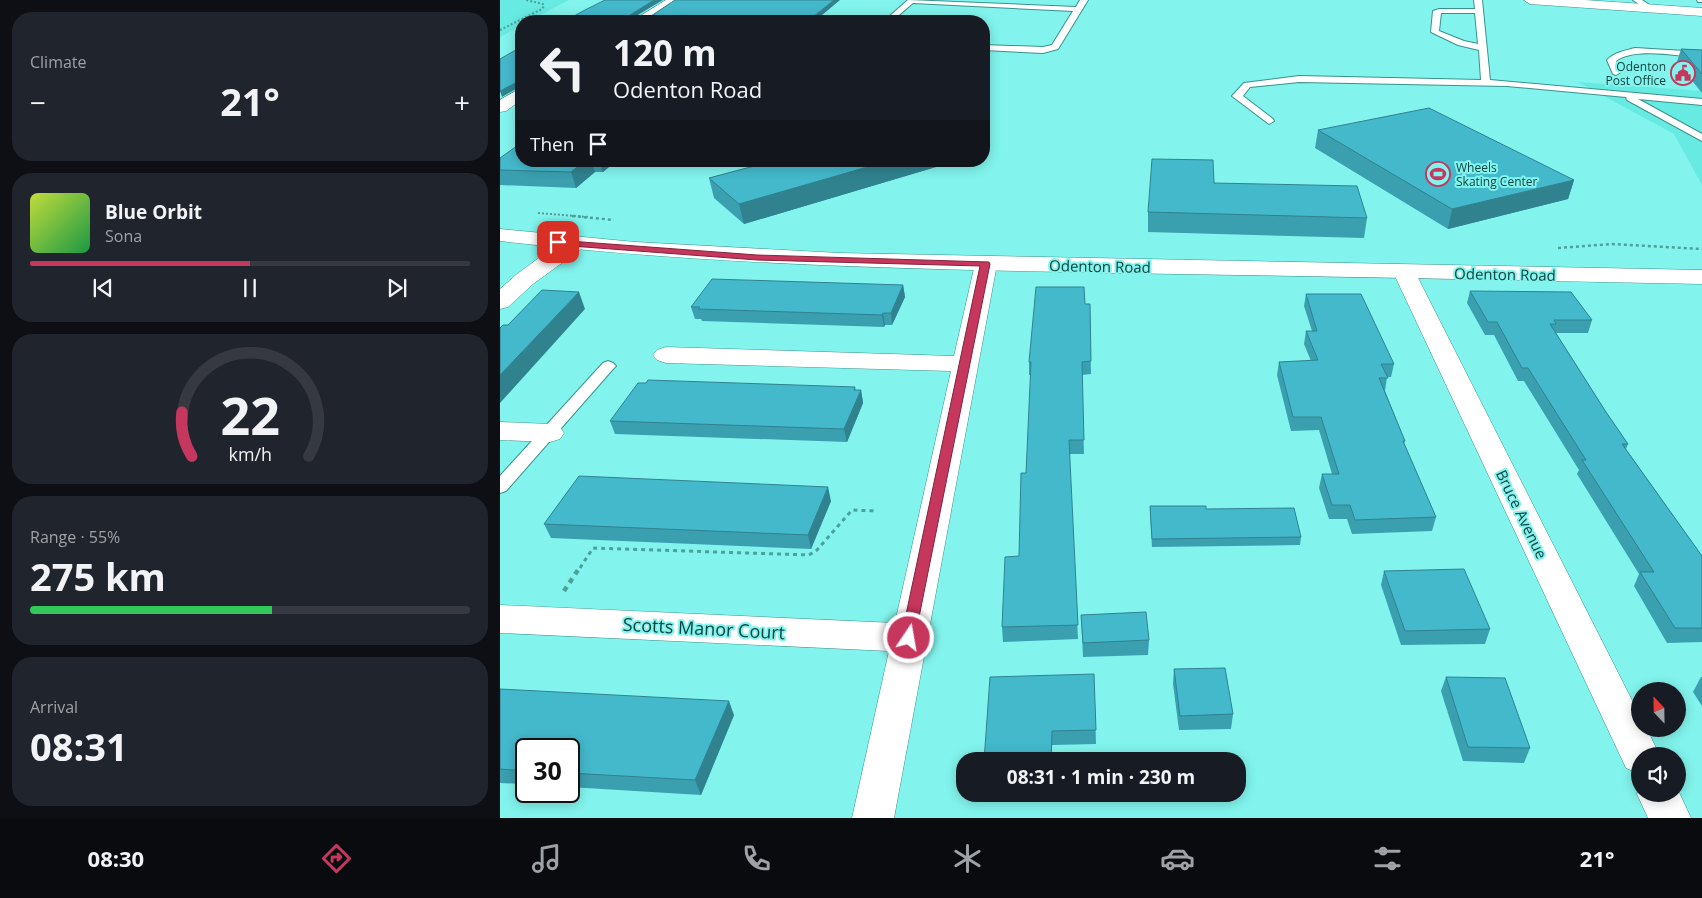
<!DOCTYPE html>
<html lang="en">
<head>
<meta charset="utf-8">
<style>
	:root { --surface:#171b24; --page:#20242c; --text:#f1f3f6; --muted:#9ea1a6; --line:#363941; --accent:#c6375d }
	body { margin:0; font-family:"Open Sans",sans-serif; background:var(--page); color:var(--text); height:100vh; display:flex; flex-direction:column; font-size:19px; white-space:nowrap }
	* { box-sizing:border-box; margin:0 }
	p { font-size:16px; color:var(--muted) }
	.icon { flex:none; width:28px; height:28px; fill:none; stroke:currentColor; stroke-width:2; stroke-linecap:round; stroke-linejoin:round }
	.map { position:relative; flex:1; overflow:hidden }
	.sheet { display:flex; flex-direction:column; gap:12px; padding:12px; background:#0d0f14; width:500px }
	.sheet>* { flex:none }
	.hud { position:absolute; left:15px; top:15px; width:475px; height:152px; border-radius:20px; box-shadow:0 2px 12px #0003; background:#171b24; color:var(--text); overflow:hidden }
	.needle { width:32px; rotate:338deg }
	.controls { position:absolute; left:1131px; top:682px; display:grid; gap:10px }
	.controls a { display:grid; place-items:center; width:55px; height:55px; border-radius:50%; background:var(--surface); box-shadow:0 2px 12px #0003; font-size:25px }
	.speed { position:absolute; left:15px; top:738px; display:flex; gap:10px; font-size:25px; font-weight:700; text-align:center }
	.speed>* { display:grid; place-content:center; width:65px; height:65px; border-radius:50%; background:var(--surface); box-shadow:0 2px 12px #0003; line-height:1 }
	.speed .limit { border:2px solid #111; border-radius:8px; background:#fff; color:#111 }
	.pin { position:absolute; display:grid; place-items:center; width:42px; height:42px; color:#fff; margin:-21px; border-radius:10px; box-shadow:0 2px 8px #0006 }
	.me { position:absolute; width:55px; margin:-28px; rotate:12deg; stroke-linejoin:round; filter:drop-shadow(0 0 4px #0008) }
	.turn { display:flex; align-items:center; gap:18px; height:105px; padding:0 15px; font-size:22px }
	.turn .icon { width:65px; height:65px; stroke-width:2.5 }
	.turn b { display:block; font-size:35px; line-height:42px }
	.then { display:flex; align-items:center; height:48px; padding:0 15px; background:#0003; gap:10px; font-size:19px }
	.big { font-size:38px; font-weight:700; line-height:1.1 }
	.sheet .card { flex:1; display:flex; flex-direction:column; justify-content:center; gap:8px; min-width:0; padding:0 18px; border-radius:20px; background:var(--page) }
	.sheet .dial { align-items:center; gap:0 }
	.dial svg { height:130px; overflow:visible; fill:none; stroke:var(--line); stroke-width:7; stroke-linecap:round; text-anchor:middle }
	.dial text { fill:var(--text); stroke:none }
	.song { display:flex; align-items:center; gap:15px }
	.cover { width:60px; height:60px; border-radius:8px; background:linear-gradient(135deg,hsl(70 70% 55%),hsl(140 70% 35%)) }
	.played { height:5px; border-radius:2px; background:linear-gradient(90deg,var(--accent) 50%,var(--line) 50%) }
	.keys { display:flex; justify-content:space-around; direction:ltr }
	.heat { display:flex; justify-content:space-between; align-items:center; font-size:28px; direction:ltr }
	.charge { height:8px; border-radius:4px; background:linear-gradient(90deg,#34c759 55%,var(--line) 0) }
	.trip { position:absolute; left:456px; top:752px; width:290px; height:50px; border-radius:20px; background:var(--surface); box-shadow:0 2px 12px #0003; font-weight:700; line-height:50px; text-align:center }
	.tabs { display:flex; height:80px; justify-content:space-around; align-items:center; background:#090b0e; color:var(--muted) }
	.tabs .icon { width:35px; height:35px }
	.tabs .selected { color:var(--accent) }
	.tabs b { font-size:22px; color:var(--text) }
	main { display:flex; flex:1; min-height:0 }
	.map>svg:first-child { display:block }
	.built { fill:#67eae2 }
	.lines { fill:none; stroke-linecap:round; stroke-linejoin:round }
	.service-casing { stroke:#38928c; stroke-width:2 }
	.minor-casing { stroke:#38928c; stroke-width:1 }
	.tertiary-casing { stroke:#38928c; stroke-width:1 }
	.secondary-casing { stroke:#38928c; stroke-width:1 }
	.path-far3 { stroke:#4ca19c; stroke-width:2; stroke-dasharray:2 2; stroke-linecap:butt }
	.path-far2 { stroke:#4ca19c; stroke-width:2.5; stroke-dasharray:3 3; stroke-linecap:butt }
	.path-far1 { stroke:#4ca19c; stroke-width:3; stroke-dasharray:4 4; stroke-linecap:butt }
	.path { stroke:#4ca19c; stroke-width:4.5; stroke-dasharray:5 5; stroke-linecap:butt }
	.service { fill:#fff; fill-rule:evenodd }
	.minor { fill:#fff; fill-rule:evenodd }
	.tertiary { fill:#fff; fill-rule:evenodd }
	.secondary { fill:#fff; fill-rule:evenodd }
	.wall { fill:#3a9faf }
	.shaded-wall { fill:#30828f }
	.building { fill:#44b9cc; stroke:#30828f }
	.route { fill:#c6375d; stroke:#81243c }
	.labels { text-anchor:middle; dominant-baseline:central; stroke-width:4; stroke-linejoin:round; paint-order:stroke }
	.far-poi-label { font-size:12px; fill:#104441; stroke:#82f4ed; text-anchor:end }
	.street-label { font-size:15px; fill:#104441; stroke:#82f4ed }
	.near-street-label { font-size:18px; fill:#104441; stroke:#82f4ed }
</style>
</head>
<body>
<main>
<section class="sheet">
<div class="card"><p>Climate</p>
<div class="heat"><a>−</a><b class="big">21°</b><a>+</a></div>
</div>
<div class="card">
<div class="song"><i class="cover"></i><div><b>Blue Orbit</b><p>Sona</p></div></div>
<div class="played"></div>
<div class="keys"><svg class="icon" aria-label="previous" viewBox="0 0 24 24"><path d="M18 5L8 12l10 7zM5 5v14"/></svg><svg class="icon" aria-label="pause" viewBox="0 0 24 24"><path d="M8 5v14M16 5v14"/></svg><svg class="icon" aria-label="next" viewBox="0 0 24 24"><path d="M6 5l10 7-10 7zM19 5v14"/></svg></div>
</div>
<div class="card dial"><svg viewBox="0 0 100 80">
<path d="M14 69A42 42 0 1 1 86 69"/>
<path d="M14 69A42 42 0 0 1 8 42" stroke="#c6375d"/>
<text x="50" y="56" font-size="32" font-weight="700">22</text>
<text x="50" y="72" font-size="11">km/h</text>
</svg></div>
<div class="card"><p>Range · 55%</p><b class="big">275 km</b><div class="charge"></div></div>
<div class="card"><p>Arrival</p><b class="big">08:31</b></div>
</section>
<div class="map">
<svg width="1202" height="818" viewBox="0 0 1202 818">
	<rect width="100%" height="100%" fill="#82f4ed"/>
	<g class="built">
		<polygon points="0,0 69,0 29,21 21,21 21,26 0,37"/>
		<polygon points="1078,82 1202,91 1202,185 1174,134"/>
	</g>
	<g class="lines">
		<defs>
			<g id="service">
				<polygon points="408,0 576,7 580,0 588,0 558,49 543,53 484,50 484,45 543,47 552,45 573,11 413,3 392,21 384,21"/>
				<path d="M 974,0 L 982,0 L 990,80 L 1202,99 L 1202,105 L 1138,99 L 1202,134 L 1202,141 L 1127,100 L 1126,97 L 1007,86 L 799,82 L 750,87 L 743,96 L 773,119 L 774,121 L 769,124 L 732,96 L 744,83 L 799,76 L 981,80 L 979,50 L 958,45 L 931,32 L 933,11 L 939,9 L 975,9 ZM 941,13 L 975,13 L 978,44 L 964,41 L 939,31 Z"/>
				<polygon points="1133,0 1142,0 1154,8 1147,10"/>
				<polygon points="1197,0 1202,0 1202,2 1198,2"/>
				<path d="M 1135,48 L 1202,52 L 1202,58 C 1179,56 1134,47 1116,61 L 1121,72 L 1116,75 L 1113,74 L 1107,60 C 1115,52 1124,51 1135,48 Z"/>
				<polygon points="108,361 113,363 116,366 113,369 6,491 0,493 0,476 103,363"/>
			</g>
			<g id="minor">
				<polygon points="166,0 181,0 148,21 132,21"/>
				<polygon points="21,88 21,100 6,111 0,112 0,100"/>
				<polygon points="73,238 81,239 84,244 81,249 33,284 8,307 0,309 0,289 17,274 65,239"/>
				<polygon points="486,257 494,259 497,264 394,818 352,818 389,651 0,633 0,605 395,623 451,371 166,363 157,360 153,355 157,350 166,347 454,356 475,264 478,259"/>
				<polygon points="904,265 912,267 915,272 1140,716 1140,729 1147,729 1160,756 1140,756 1140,774 1126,768 893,272 896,267"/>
				<polygon points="0,422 50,424 60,427 64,433 60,439 50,442 0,440"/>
				<polygon points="1140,788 1140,794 1178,794 1178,790 1191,818 1148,818 1137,794"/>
			</g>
			<path id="tertiary" d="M 0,229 L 135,242 L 339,253 L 1202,270 L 1202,284 C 1007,280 811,276 616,273 C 410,269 205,265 0,241 Z"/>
			<polygon id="secondary" points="1024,0 1085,0 1202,8 1202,16 1030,4"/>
		</defs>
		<use href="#service" class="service-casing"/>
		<use href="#minor" class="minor-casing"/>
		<use href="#tertiary" class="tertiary-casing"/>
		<use href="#secondary" class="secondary-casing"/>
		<g class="path-far3">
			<polyline points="0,30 42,9 44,6 43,4 26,0"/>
			<polyline points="38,213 88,217"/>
		</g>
		<g class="path-far2">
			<polyline points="72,216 114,220"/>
			<polyline points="1058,248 1112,244 1202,249"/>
		</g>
		<polyline class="path-far1" points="80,568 93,548 309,555 317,550 352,510 377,511"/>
		<polyline class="path" points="64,591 80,567"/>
		<use href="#service" class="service"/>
		<use href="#minor" class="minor"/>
		<use href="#tertiary" class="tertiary"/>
		<use href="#secondary" class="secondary"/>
	</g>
	<g class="wall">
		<polygon points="1181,49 1202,50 1202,93 1177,62"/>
		<polygon points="818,130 1074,180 1068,199 948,229 815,148"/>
		<polygon points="0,158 21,161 116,161 103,172 95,172 76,188 0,185"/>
		<polygon points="273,161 446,161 446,164 244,224 214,198 209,178"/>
		<polygon points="714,183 867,218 864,238 648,232 648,212"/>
		<polygon points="403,285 405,297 392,325 385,325 384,327 202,321 201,319 195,319 191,307"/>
		<polygon points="970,291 1092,320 1088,333 1056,333 1106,412 1128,444 1126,449 1202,556 1202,642 1167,643 1134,586 1139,574 1077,474 1079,470 1024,381 1018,381 994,335 985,335 967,303"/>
		<polygon points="806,294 894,364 891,377 887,377 885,391 905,441 904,444 936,517 932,531 852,534 847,519 829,519 819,488 822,474 832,474 819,430 791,431 777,375 779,362 811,361 804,344 806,331 812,331 804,306"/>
		<polygon points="585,304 590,304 591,374 582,375 584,454 569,454 578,639 503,642 502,627 519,556 526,473 531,375 529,375 529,362"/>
		<polygon points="355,390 361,390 363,403 347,442 115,434 110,421"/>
		<polygon points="331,501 311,549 51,538 44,524"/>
		<polygon points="650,506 706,509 801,537 800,545 652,547 650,513"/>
		<polygon points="884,571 990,629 985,644 901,645 881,585"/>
		<polygon points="581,615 649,640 648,655 583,657"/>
		<polygon points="674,669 733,714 731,729 679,730 673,684"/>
		<polygon points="594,674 596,744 553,745 484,761"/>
		<polygon points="946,677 1030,748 1024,763 963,761 941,691"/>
		<polygon points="1201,677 1202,677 1202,706 1193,692"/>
		<polygon points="0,689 234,715 201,795 69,787 69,749 26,749 26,784 0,783"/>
	</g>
	<g class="shaded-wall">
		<polygon points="154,0 163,0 131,19 129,17 130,15"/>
		<polygon points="334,0 340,0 315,21 308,21"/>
		<polygon points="19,81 21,86 2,97 0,91"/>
		<polygon points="85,161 91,161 95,172 76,188 71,172"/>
		<polygon points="99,161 116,161 103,172"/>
		<polygon points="388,161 446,161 446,164 244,224 239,204"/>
		<polygon points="1074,180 1068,199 948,229 952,209"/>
		<polygon points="403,285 405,297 392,325 391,313"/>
		<polygon points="79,292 85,309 0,403 0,375"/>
		<polygon points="383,313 385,325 384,327 382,315"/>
		<polygon points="355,387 357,399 361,390 363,403 347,442 344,429"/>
		<polygon points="328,487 331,501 311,549 308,535"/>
		<polygon points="229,701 234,715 201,795 195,780"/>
		<polygon points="552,731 552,761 551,761"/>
	</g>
	<g class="building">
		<polygon points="105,0 154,0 130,15 129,17 148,18 175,0 334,0 308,21 65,21 85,10"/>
		<polygon points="21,47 21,92 19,81 0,91 0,59"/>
		<polygon points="1181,49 1202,50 1202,74"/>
		<polygon points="929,108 1074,180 952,209 818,130"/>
		<polygon points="21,143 21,161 85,161 71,172 0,170 0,158"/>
		<polygon points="652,159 713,160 714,183 857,186 867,218 648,212"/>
		<polygon points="273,161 388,161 239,204 209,178"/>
		<polygon points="212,279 403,285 391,313 383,313 382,315 198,309 200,307 191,307"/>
		<polygon points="536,287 584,287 585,304 590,304 591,361 582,362 584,440 569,440 578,625 502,627 505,557 519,556 521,473 526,473 531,362 529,362"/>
		<polygon points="42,290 79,292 0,375 0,328 3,325 8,325"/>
		<polygon points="970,291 1071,292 1092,320 1054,320 1056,324 1050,324 1106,412 1128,444 1122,444 1202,556 1202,628 1175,628 1140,572 1154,572 1082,460 1086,460 1028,368 1022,368 997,322 988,322"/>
		<polygon points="806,294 861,294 894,364 881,364 888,378 879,378 905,441 903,441 936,517 855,520 850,505 832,505 822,474 839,474 821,417 793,417 779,362 818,360 806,331 817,331"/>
		<polygon points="148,380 355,387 354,390 361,390 344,429 110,421 138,383 146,383"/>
		<polygon points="79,476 328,487 308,535 44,524"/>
		<polygon points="650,506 706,506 706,509 794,508 801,537 652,539"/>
		<polygon points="964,569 990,629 905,631 884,571"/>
		<polygon points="646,612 649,640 583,643 581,615"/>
		<polygon points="725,668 733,714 680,716 674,669"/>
		<polygon points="594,674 596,730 552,731 551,761 484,761 490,677"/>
		<polygon points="946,677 1005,678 1030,748 968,747"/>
		<polygon points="0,689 229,701 195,780 69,773 69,749 26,749 26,771 0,769"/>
	</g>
	<polygon class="route" points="55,240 257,255 489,262 490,264 414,642 409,643 404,642 401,638 480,266 257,260 58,245 55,244"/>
	<defs>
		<symbol id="civic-ring" viewBox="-11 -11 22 22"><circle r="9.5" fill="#82f4ed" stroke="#c6375d" stroke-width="1.5"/><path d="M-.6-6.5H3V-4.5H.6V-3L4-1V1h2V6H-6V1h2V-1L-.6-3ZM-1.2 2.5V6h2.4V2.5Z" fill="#c6375d"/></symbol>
		<symbol id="stadium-ring" viewBox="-11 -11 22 22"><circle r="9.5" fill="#82f4ed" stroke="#c6375d" stroke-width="1.5"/><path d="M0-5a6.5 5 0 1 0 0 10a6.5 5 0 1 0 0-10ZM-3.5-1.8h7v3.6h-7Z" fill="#c6375d"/></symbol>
	</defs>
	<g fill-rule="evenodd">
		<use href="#civic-ring" x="1169" y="59" width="28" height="28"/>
		<use href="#stadium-ring" x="924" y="160" width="28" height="28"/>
	</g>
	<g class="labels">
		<g class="far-poi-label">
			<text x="1166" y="66">Odenton<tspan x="1166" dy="14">Post Office</tspan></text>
			<text x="956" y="167" text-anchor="start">Wheels<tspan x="956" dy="14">Skating Center</tspan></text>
		</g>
		<g class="street-label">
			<text transform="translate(600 266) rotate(1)">Odenton Road</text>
			<text transform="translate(1005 274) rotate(1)">Odenton Road</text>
			<text transform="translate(1022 514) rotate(64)">Bruce Avenue</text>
		</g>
		<g class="near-street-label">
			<text transform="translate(204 628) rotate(3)">Scotts Manor Court</text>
		</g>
	</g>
</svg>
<div class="controls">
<a><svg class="needle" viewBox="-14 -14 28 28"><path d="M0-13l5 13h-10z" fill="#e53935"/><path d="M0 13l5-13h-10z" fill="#9ea1a6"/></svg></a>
<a><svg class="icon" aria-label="sound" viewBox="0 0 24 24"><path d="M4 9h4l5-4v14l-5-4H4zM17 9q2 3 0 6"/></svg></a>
</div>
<div class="speed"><div class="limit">30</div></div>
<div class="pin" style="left:58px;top:242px;background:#d93025"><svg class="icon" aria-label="arrive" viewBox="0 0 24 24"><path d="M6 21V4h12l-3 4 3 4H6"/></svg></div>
<svg class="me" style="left:409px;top:638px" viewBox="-20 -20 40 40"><circle r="17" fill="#c6375d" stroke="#fff" stroke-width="3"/><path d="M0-11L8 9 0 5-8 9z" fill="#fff"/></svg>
<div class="trip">08:31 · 1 min · 230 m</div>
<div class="hud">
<div class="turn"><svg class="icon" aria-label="left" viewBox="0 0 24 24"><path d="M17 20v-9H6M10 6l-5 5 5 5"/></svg><div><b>120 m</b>Odenton Road</div></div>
<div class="then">Then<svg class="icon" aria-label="arrive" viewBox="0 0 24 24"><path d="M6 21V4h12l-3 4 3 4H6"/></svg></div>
</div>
</div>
</main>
<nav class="tabs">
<b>08:30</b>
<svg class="icon selected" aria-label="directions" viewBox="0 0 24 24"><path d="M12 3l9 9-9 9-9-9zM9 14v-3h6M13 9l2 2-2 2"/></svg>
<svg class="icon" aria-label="music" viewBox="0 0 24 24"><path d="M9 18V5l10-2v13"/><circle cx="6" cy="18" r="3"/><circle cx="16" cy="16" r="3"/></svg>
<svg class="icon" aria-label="phone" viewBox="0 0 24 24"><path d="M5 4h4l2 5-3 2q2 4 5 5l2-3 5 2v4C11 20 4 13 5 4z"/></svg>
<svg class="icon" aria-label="climate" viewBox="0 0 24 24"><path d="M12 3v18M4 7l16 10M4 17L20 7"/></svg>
<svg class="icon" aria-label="car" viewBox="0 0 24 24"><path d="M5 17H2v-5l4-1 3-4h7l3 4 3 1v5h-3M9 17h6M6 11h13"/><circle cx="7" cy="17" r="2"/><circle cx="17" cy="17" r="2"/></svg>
<svg class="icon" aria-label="filters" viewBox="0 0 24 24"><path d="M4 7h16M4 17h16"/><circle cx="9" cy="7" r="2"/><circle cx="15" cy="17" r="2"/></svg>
<b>21°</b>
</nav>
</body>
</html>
